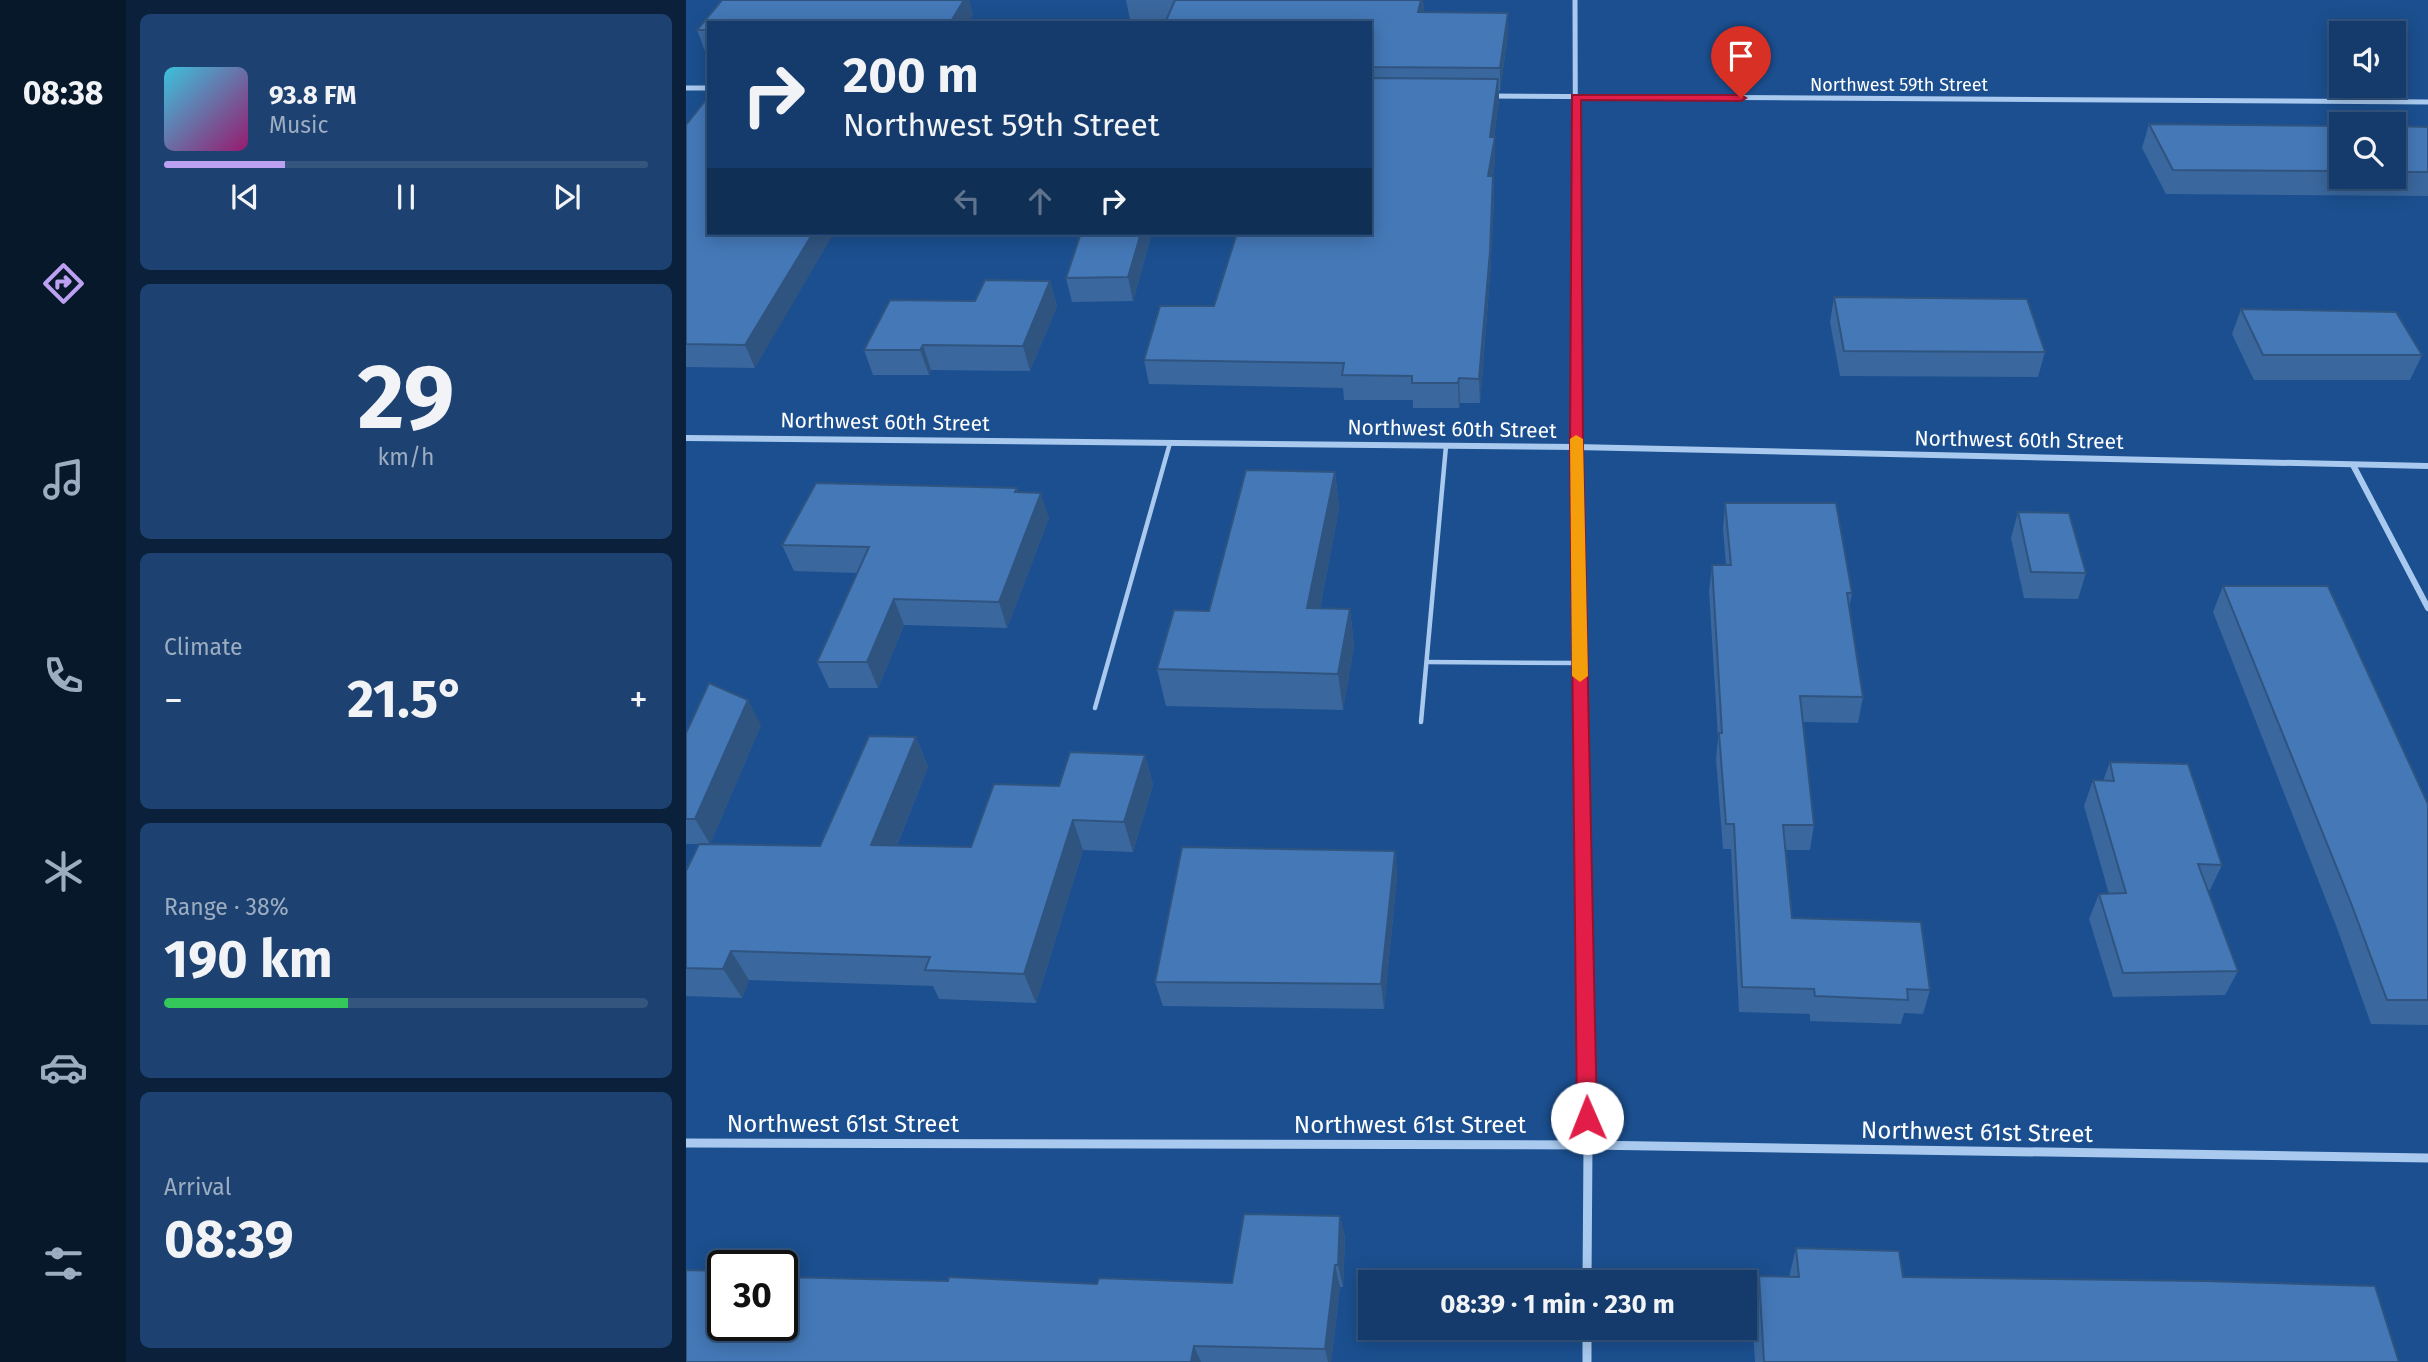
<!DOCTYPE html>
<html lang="en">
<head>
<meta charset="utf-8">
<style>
	:root { --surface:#143b6b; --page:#1d4271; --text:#f1f3f6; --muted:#9dadc1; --line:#33557e; --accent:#bca0f2 }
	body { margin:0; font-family:"Fira Sans",sans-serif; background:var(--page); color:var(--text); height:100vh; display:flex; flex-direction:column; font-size:26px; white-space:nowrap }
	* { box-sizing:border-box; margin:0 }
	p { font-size:23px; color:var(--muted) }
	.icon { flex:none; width:38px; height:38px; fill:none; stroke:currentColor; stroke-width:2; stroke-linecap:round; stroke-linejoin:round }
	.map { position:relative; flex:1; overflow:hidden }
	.panel { display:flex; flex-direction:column; gap:14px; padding:14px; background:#0b203b; width:560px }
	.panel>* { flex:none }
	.banner { position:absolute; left:21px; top:21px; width:665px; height:214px; border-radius:0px; box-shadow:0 4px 18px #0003,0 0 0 2px var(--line); background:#143b6b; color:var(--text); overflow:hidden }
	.buttons { position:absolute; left:1643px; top:21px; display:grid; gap:14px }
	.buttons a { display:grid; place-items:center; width:77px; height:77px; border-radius:0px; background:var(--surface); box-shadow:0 4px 18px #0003,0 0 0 2px var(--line); font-size:35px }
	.speed { position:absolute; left:21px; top:1250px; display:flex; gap:14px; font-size:35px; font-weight:700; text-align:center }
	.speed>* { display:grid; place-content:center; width:91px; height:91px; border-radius:50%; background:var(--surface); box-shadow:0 4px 18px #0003,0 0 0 2px var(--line); line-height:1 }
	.speed .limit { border:4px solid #111; border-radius:10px; background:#fff; color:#111 }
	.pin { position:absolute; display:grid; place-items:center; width:60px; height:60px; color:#fff; margin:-72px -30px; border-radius:50% 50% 50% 0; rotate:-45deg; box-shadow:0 0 7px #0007 }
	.pin .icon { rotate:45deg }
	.me { position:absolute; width:77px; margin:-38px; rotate:359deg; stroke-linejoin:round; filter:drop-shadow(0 0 5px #0008) }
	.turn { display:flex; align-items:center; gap:24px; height:147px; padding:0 21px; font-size:32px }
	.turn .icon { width:91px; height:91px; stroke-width:2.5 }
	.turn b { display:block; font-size:49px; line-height:60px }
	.lanes { display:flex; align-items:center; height:66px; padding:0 21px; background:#0003; justify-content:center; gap:35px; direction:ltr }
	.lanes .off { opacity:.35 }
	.big { font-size:52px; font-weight:700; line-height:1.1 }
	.panel .widget { flex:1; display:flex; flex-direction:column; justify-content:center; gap:10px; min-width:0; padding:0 24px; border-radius:10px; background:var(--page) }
	.panel .dial { align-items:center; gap:0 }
	.dial b { font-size:91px; line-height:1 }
	.song { display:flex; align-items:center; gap:21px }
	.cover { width:84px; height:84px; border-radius:10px; background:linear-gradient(135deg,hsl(190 70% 55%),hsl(320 70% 35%)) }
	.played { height:7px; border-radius:4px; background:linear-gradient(90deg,var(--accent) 25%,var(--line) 25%) }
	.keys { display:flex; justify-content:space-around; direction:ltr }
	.heat { display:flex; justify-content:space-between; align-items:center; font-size:38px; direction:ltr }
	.charge { height:10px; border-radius:5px; background:linear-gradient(90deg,#34c759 38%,var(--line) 0) }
	.trip { position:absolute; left:672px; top:1270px; width:399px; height:70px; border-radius:0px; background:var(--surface); box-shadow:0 4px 18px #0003,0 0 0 2px var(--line); font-weight:700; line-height:70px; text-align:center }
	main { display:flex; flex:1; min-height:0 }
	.tabs { display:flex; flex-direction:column; width:126px; justify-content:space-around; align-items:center; background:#08182b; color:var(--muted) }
	.tabs .icon { width:49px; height:49px }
	.tabs .selected { color:var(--accent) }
	.tabs b { font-size:32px; color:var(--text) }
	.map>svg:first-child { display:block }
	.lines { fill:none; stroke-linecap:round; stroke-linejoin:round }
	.lane { stroke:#a9c9ee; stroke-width:4.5 }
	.street-far2 { stroke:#a9c9ee; stroke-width:5 }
	.street-far1 { stroke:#a9c9ee; stroke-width:6 }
	.street { stroke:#a9c9ee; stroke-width:9 }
	.wall { fill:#3a679d }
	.shaded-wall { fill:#305480 }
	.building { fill:#4478b7; stroke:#305480; stroke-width:2 }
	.route { fill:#e11d48; stroke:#92132f; stroke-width:2 }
	.slow { fill:#f59e0b }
	.labels { text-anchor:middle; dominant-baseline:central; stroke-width:5; stroke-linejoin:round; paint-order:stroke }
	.far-street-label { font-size:18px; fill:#fff; stroke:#1b4f8f }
	.street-label { font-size:21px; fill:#fff; stroke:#1b4f8f }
	.near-street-label { font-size:24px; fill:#fff; stroke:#1b4f8f }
</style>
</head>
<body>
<main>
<nav class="tabs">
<b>08:38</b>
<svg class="icon selected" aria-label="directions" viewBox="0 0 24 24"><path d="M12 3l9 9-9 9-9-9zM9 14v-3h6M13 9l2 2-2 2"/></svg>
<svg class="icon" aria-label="music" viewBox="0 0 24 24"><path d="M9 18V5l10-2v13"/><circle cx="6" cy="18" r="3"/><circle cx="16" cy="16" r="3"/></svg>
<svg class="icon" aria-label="phone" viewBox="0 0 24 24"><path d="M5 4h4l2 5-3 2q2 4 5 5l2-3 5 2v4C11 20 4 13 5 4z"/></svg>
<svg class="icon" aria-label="climate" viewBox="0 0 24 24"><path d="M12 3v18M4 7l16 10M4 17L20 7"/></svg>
<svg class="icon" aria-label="car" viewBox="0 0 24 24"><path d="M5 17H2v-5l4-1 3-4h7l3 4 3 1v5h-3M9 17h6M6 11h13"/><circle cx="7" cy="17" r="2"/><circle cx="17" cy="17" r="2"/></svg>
<svg class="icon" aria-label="filters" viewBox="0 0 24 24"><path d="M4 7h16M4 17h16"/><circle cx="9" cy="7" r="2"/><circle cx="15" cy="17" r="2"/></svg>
</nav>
<section class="panel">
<div class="widget">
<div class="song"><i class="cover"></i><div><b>93.8 FM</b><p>Music</p></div></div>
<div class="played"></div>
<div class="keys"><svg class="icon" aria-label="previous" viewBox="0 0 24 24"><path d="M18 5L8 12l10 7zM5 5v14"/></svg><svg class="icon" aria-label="pause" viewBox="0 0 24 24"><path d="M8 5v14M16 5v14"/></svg><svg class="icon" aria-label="next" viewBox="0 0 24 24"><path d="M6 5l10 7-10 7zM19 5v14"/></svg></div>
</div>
<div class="widget dial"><b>29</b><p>km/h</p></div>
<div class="widget"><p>Climate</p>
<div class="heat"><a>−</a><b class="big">21.5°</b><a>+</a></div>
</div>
<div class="widget"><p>Range · 38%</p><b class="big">190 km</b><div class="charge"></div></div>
<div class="widget"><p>Arrival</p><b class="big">08:39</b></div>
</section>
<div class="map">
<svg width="1742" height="1362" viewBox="0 0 1742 1362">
	<rect width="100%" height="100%" fill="#1b4f8f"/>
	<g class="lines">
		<g class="lane">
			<polyline points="741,662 894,663"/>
			<polyline points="409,708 484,443"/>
			<polyline points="735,722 760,446"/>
		</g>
		<g class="street-far2">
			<polyline points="889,0 890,334"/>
			<polyline points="0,88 23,88"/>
			<polyline points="804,96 1742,102"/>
		</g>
		<g class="street-far1">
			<polyline points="890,333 896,777"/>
			<polyline points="0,438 890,447 1742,466"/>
			<polyline points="1667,465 1742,608"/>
		</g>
		<g class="street">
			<polyline points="896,775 902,1145 901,1283"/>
			<polyline points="0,1143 902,1145 1742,1158"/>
			<polyline points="901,1328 901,1362"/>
		</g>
	</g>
	<g class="wall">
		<polygon points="36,0 283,0 287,15 282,23 23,23 23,51 19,51 11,30"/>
		<polygon points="440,0 737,0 738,12 822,34 814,91 813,91 813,101 808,137 809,160 807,176 808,200 804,276 794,403 774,403 773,408 727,408 727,400 658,400 657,388 463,384 458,360 528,306 684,233 684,23 444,20"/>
		<polygon points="1463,124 1656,126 1656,177 1708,177 1708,126 1742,127 1742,196 1480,194 1456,148"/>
		<polygon points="0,125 69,368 0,367"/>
		<polygon points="395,233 466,233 447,301 386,302 380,278"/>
		<polygon points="364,281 371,306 344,371 245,370 243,375 187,375 178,350 289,301"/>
		<polygon points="1148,297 1359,352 1352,377 1154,376 1144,322"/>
		<polygon points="1555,309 1736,355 1724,380 1568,380 1546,334"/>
		<polygon points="649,472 653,508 634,609 664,609 668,646 657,710 480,706 471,669"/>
		<polygon points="331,488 332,492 363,518 321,628 218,625 192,688 143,688 131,662 171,573 108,571 96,545"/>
		<polygon points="1039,503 1166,593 1163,609 1177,697 1172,723 1117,722 1128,825 1124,850 1100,850 1106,918 1244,990 1237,1014 1218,1013 1215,1024 1124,1021 1124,1014 1053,1012 1045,849 1037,849 1030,759 1032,738 1023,591 1026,565 1040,565 1037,529"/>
		<polygon points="1332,512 1400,573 1392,599 1338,598 1325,538"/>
		<polygon points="1537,586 1742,804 1742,1025 1685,1024 1651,928 1527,612"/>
		<polygon points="75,725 24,844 0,844 0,733"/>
		<polygon points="230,737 242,767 211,845 285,847 373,786 459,755 467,785 447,852 397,850 350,1003 253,999 247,986 63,980 56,998 0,996 0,871 134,846"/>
		<polygon points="1424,762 1536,865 1524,890 1522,890 1552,971 1539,995 1427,997 1403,919 1413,894 1423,894 1398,806 1407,780 1417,781"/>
		<polygon points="709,851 711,876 698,1009 477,1006 469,982"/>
		<polygon points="654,1216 659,1238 657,1287 654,1287 645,1362 0,1362 37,1325 411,1284 546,1283"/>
		<polygon points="1110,1248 1217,1277 1713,1362 1069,1362 1066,1312 1073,1276 1103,1277"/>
	</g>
	<g class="shaded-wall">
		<polygon points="278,0 283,0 287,15 282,23 264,23"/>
		<polygon points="735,0 737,0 738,10 734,33 732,12"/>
		<polygon points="822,13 822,34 814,91 814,68"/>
		<polygon points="812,79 813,101 805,160 804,137"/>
		<polygon points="809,137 809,160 807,176 808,200 804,276 794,403 793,379 802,176"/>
		<polygon points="127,233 148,233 69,368 59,345"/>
		<polygon points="455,233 466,233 447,301 442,277"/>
		<polygon points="364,281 371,306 344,371 337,346"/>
		<polygon points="237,345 245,370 243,375 234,350"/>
		<polygon points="773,378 774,403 773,408 772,383"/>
		<polygon points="649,472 653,508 627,645 621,608"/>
		<polygon points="355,493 363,518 321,628 313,602"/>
		<polygon points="208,599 218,625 192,688 181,662"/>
		<polygon points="664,609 668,646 657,710 652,674"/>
		<polygon points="62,700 75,725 24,844 9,819"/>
		<polygon points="230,737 242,767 199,874 185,845"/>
		<polygon points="459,755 467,785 447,852 438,822"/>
		<polygon points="387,820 397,850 350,1003 338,974"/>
		<polygon points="709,851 711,876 698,1009 695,984"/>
		<polygon points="45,951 63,980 56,998 37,969"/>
		<polygon points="654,1216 659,1238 657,1287 652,1265"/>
		<polygon points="649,1265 654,1287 645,1362 642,1362 639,1349"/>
		<polygon points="508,1346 515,1362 505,1362"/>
	</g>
	<g class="building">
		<polygon points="36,0 278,0 264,23 23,23 23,30 11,30"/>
		<polygon points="489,0 735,0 732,12 822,13 814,68 684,67 684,23 479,23"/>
		<polygon points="684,78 812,79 804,137 809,137 802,176 807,176 804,252 793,379 773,378 772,383 726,383 726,376 656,375 658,363 458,360 474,306 528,306 551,233 684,233"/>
		<polygon points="23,96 23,233 127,233 59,345 0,344 0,125"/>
		<polygon points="1463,124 1656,126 1656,171 1487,170"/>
		<polygon points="1708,126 1742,127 1742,172 1708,172"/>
		<polygon points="395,233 455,233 442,277 380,278"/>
		<polygon points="299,280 364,281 337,346 237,345 234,350 178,350 204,300 289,301"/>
		<polygon points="1148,297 1341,299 1359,352 1158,351"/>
		<polygon points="1555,309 1710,312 1736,355 1577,355"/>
		<polygon points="560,470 649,472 621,608 664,609 652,674 471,669 488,610 523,611"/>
		<polygon points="130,483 331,488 329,492 355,493 313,602 208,599 181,662 131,662 183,547 96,545"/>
		<polygon points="1039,503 1150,503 1166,593 1161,593 1177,697 1114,696 1128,825 1097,825 1106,918 1235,922 1244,990 1221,989 1222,1000 1129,996 1128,989 1056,987 1048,824 1040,824 1033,733 1036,733 1026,565 1045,565"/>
		<polygon points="1332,512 1383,513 1400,573 1345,572"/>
		<polygon points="1537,586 1642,586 1742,804 1742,1000 1701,1000 1665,903"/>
		<polygon points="23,683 62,700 9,819 0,819 0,733"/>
		<polygon points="183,736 230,737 185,845 285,847 308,784 373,786 384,752 459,755 438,822 387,820 338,974 239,970 244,957 45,951 37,969 0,968 0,871 13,844 134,846"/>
		<polygon points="1424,762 1502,764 1536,865 1512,864 1552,971 1437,973 1413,894 1440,893 1407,780 1428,781"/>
		<polygon points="496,847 709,851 695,984 469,982"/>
		<polygon points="558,1214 654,1216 652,1265 649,1265 639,1349 508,1346 505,1362 0,1362 0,1270 37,1271 37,1325 96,1325 96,1277 262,1281 263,1277 411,1284 413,1278 546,1283"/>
		<polygon points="1110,1248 1213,1251 1217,1277 1519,1281 1689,1286 1713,1362 1078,1362 1073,1276 1113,1277"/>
	</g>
	<polygon class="route" points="886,95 1055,95 1060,98 1055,101 895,100 897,447 911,1118 908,1125 901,1127 894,1125 891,1118 884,447"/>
	<polygon class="slow" points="890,435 897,439 902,676 894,682 886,676 884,439"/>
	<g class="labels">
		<g class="far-street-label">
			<text x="1213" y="85">Northwest 59th Street</text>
		</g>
		<g class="street-label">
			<text transform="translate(199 422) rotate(1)">Northwest 60th Street</text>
			<text transform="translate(766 429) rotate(1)">Northwest 60th Street</text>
			<text transform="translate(1333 440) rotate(1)">Northwest 60th Street</text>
		</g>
		<g class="near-street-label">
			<text x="157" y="1124">Northwest 61st Street</text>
			<text x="724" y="1125">Northwest 61st Street</text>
			<text transform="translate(1291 1132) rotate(1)">Northwest 61st Street</text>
		</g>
	</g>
</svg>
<div class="buttons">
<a><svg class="icon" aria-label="sound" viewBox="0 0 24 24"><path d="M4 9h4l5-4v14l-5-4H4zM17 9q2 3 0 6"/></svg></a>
<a><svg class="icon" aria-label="search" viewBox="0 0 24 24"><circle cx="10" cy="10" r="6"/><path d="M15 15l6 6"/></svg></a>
</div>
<div class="speed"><div class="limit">30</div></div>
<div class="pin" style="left:1055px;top:98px;background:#d93025"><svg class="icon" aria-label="arrive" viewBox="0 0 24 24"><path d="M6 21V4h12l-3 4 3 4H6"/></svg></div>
<svg class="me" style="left:901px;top:1118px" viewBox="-20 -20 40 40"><circle r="19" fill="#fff"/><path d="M0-13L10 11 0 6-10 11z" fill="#e11d48"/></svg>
<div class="trip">08:39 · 1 min · 230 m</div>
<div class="banner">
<div class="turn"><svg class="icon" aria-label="right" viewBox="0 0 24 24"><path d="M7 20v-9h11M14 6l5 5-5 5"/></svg><div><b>200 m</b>Northwest 59th Street</div></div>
<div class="lanes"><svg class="icon off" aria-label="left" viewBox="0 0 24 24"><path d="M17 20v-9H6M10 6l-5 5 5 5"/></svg><svg class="icon off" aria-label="ahead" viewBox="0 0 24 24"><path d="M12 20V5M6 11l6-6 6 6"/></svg><svg class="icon" aria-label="right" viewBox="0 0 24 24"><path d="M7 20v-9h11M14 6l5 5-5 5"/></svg></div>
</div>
</div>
</main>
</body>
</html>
